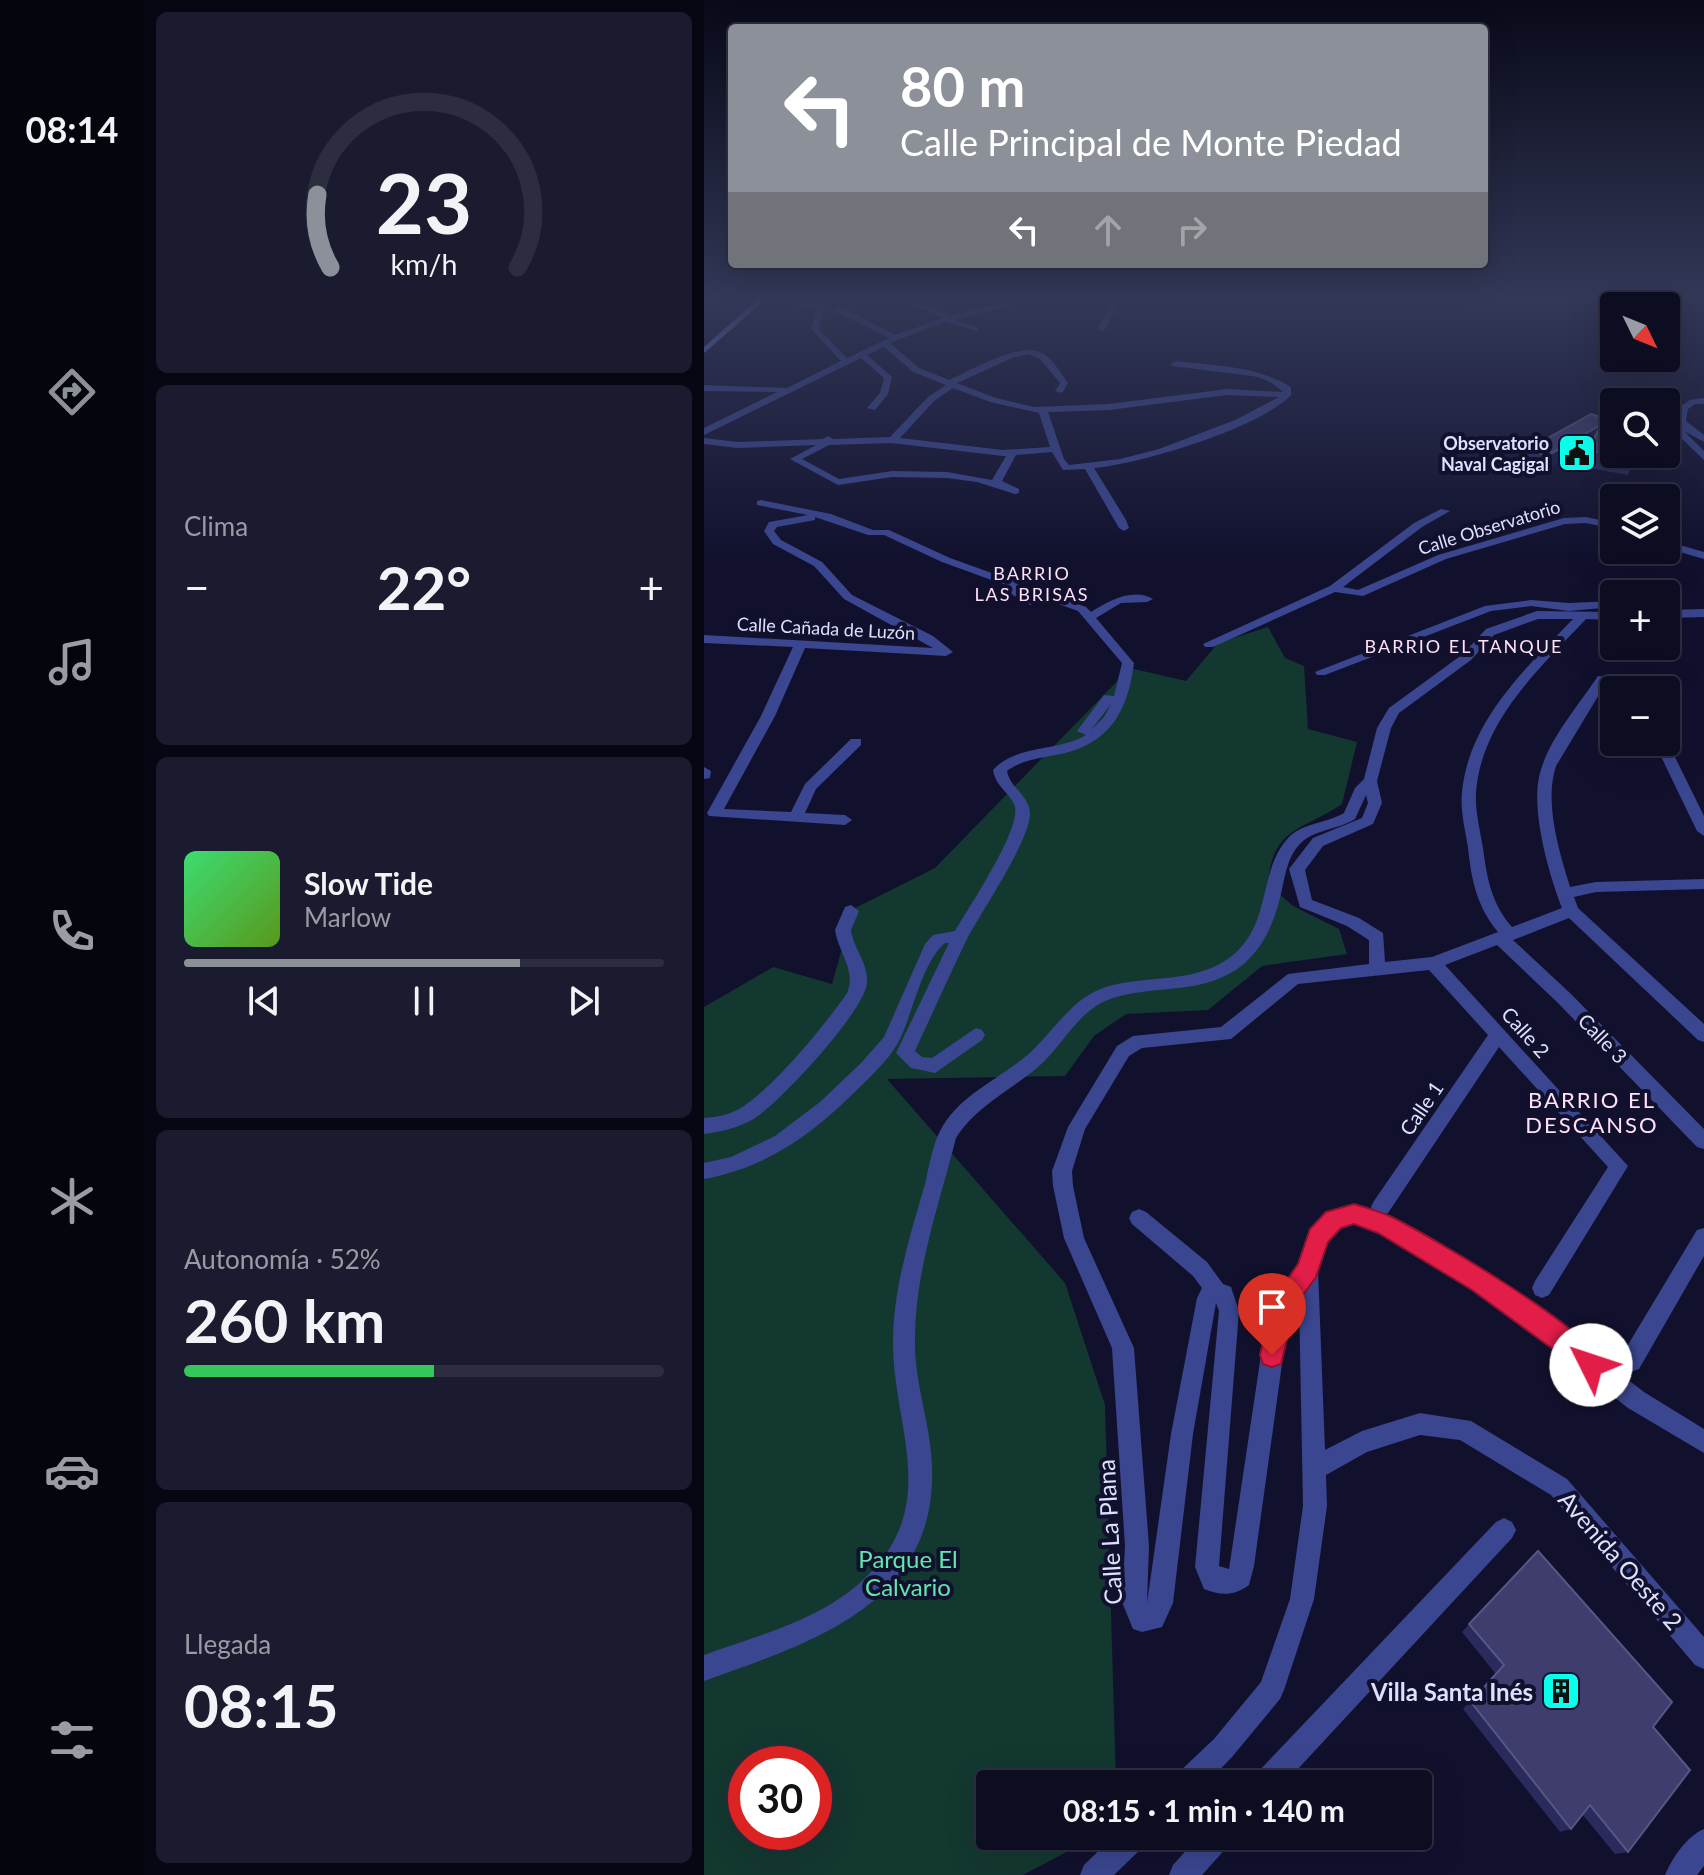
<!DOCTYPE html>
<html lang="es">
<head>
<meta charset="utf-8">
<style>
	:root { --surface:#0d0d22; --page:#1b1b2f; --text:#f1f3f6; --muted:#9a9ca5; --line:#2d2d40; --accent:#8c9099 }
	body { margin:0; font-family:Lato,sans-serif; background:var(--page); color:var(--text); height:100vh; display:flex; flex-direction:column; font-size:30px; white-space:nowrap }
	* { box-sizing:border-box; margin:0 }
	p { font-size:26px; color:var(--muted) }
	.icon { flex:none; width:44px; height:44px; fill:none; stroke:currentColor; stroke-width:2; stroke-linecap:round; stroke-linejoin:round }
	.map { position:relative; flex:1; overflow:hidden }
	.details { display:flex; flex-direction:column; gap:12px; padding:12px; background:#070713; width:560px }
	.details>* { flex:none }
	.hud { position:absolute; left:24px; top:24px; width:760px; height:244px; border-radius:8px; box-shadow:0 8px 32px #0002,0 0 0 2px var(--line); background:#8c9099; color:#fff; overflow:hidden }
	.needle { width:52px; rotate:133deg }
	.tools { position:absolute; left:896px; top:292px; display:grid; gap:16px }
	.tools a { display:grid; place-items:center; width:80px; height:80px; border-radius:8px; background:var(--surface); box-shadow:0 8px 32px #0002,0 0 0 2px var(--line); font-size:40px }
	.speed { position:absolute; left:24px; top:1746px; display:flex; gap:16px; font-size:40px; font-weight:700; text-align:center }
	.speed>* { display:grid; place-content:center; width:104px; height:104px; border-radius:50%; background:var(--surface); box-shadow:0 8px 32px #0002,0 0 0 2px var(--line); line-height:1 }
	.speed .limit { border:12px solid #d22; background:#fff; color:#111 }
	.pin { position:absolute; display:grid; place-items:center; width:68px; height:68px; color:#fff; margin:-82px -34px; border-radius:50% 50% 50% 0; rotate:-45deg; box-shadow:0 0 8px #0007 }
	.pin .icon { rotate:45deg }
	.me { position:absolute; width:88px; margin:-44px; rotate:311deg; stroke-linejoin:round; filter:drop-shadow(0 0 6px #0008) }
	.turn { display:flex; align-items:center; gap:28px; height:168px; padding:0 40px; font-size:36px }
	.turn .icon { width:104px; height:104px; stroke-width:2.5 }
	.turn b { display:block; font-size:56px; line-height:68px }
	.lanes { display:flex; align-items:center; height:76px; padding:0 40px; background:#0003; justify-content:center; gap:40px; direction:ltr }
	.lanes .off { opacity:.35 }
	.big { font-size:60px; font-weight:700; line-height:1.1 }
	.details .card { flex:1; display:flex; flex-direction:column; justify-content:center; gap:12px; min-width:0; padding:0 28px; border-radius:12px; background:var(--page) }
	.details .dial { align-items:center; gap:0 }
	.dial svg { height:208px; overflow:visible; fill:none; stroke:var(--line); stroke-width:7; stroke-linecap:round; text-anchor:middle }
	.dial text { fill:var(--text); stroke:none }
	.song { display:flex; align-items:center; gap:24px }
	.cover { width:96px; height:96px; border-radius:12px; background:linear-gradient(135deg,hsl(140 70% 55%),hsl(90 70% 35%)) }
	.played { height:8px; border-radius:4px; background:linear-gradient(90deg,var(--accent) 70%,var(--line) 70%) }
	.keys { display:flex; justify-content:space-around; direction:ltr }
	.heat { display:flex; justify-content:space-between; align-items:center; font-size:44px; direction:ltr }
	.charge { height:12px; border-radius:6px; background:linear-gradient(90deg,#34c759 52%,var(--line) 0) }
	.trip { position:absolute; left:272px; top:1770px; width:456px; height:80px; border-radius:8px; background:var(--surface); box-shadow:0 8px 32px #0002,0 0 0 2px var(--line); font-weight:700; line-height:80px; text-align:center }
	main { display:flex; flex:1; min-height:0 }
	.tab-bar { display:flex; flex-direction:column; width:144px; justify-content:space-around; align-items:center; background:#05050e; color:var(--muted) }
	.tab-bar .icon { width:56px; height:56px }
	.tab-bar .active { color:var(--accent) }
	.tab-bar b { font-size:36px; color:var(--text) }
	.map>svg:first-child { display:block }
	.green { fill:#133830; fill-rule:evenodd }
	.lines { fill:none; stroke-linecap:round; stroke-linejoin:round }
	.street { fill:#3a468f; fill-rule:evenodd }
	.secondary { fill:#758aff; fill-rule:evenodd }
	.wall { fill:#2b2a5c }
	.shaded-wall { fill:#181842 }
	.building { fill:#3e3d6e; stroke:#575784; stroke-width:2 }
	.route { fill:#e11d48; stroke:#92132f; stroke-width:2 }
	.labels { text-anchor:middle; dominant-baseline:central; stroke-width:8; stroke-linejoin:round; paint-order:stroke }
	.far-poi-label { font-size:18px; font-weight:bold; fill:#dee0ff; stroke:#11112e; text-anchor:end }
	.far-street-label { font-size:18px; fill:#dee0ff; stroke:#11112e }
	.far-neighbourhood-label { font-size:18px; letter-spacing:2px; fill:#ffe0f9; stroke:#11112e }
	.street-label { font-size:20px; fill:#dee0ff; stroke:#11112e }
	.neighbourhood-label { font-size:22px; letter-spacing:2px; fill:#ffe0f9; stroke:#11112e }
	.near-street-label { font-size:24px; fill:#dee0ff; stroke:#11112e }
	.near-park-label { font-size:24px; fill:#63e6ae; stroke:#11112e }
	.near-poi-label { font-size:24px; font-weight:bold; fill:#dee0ff; stroke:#11112e; text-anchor:end }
</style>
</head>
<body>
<main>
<nav class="tab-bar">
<b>08:14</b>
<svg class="icon active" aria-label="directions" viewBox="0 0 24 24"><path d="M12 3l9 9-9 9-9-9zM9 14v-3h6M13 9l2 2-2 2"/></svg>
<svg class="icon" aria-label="music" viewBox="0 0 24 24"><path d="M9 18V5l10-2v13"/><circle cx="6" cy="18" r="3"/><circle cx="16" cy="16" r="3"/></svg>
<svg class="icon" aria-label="phone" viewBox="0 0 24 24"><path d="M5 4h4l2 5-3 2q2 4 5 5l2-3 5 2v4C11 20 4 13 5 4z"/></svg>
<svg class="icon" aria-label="climate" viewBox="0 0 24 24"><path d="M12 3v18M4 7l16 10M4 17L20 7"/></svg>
<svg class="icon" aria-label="car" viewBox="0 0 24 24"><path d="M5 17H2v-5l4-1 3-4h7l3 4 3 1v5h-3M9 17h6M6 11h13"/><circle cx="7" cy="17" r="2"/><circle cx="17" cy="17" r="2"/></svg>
<svg class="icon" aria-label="filters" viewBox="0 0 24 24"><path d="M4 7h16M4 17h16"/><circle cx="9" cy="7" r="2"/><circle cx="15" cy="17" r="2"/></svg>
</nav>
<section class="details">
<div class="card dial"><svg viewBox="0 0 100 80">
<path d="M14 69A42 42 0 1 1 86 69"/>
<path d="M14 69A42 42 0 0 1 9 41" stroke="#8c9099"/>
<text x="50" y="56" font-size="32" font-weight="700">23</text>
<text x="50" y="72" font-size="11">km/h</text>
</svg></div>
<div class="card"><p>Clima</p>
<div class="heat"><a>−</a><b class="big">22°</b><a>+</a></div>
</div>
<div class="card">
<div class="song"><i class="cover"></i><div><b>Slow Tide</b><p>Marlow</p></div></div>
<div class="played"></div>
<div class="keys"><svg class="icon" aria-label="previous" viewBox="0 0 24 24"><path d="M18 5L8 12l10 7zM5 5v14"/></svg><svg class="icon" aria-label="pause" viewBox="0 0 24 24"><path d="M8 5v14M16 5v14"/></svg><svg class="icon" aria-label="next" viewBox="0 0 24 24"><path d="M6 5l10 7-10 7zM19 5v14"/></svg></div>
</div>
<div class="card"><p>Autonomía · 52%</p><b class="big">260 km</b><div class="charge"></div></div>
<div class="card"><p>Llegada</p><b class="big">08:15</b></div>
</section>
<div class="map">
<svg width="1000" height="1875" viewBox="0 0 1000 1875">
	<rect width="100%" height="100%" fill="#11112e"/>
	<path class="green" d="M 564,627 L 581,658 L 600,666 L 604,729 L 653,742 L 638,804 C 598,831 568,827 564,884 L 589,906 L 635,929 L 643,954 L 558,966 L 504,1010 L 422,1014 L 390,1036 L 361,1076 L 183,1079 L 361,1283 L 401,1405 L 412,1784 L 286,1784 L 286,1836 L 393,1836 L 319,1875 L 0,1875 L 0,1007 L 69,967 L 128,984 L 149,909 L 231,868 L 426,668 L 482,681 L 514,643 ZM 42,1764 L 110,1764 L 110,1832 L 42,1832 Z"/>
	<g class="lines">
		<g class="street">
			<polygon points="20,296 33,296 47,302 43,304"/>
			<path d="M 123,296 L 131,296 L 120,309 L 115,329 L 143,358 L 185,338 L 131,311 L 131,307 L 137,307 L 191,335 L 239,318 L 192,296 L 203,296 L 247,316 L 324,296 L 498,297 L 501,301 L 415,300 L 402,329 L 398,331 L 394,329 L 408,300 L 320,302 L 250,320 L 274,327 L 274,331 L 241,322 L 186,343 L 215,368 L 245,380 C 268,370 317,340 340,354 C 350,361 357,373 364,383 L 358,393 L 351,391 L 356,383 L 336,359 L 324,354 L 308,358 L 253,383 L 292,398 L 330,407 L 405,404 L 523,389 L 579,392 L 568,383 L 555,377 L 468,366 L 467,364 L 471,361 C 512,366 551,365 587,387 L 587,395 C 556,428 436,464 390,468 L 422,520 L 425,528 L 420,531 L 415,528 L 381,469 L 359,470 L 348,452 L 312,455 L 298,481 L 315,489 L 315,493 L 311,494 L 273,482 L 243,478 L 188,477 L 134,485 L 86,459 L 112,445 L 34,448 L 0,444 L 0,438 L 34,442 L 119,439 L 124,436 L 129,439 L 186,437 L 224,397 L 242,385 L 209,372 L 180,347 L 163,355 L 188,377 L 184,394 L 171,410 L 163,408 L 176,393 L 180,378 L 157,358 L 0,435 L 0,428 L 73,392 L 0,391 L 0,385 L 83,388 L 137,361 L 107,329 L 114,307 L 52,301 L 56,299 L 117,303 ZM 249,388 L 286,402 L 335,413 L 346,447 L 299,450 L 196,438 L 230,401 ZM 523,395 L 575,397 L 531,420 L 455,449 L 416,459 L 365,465 L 360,459 L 344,412 L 405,410 ZM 187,443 L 299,456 L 302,456 L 288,480 L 243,472 L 188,471 L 135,479 L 98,459 L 125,445 Z"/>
			<polygon points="175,296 169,299 165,297 166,296"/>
			<polygon points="1000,398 1000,404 991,404 984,409 982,421 1000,435 1000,442 980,431 1000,451 1000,460 970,431 977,406 986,400"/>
			<path d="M 57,500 L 127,514 L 169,530 L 185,530 L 246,558 L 382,607 L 387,612 C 404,601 429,587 449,599 L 443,602 L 417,603 L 392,618 L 430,663 C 424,711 406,743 357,754 C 338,758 319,759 303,771 C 306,788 325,795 326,813 C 327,839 277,912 263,939 C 245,976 228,1014 211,1051 L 218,1057 L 228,1058 L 272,1028 L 278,1030 L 281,1035 L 278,1040 L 231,1073 L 207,1068 L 192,1053 L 245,943 L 241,943 C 219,961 209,1011 197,1037 C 188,1056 174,1069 159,1084 C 111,1132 68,1166 0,1179 L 0,1163 L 27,1157 L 71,1136 L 116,1102 L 157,1063 L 180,1037 L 221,944 L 229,935 L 251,931 C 265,907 316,831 311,807 C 307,793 292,788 289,770 C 312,744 354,752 382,735 L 373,731 L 400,695 L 410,696 L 418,663 L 374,611 L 318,591 L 336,603 L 326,605 L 302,591 L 300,589 L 304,586 L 238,562 L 180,535 L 164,535 L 111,517 L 111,520 L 73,527 L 70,531 L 77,540 L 118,562 L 148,595 L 229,636 L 249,652 L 242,656 L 101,648 L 71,716 L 20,809 L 87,812 L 101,784 L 147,739 L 157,739 L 157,745 L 112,789 L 101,813 L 141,815 L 148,820 L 141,825 L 5,816 L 3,813 L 57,716 L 89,647 L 0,643 L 0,635 L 229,648 L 140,599 L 110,566 L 69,544 L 60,531 L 65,522 L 104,515 L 53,505 L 53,501 ZM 407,704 L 400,717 L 387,730 Z"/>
			<polygon points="737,509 746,511 718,527 639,587 654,590 734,555 860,518 882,517 910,523 910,529 882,523 861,524 742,559 659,596 631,592 509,647 501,647 499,644 626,586 710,523"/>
			<polygon points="962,541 1000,552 1000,559 962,548"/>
			<polygon points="827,600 865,603 910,601 910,607 865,611 827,606 787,611 621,675 613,675 611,672 781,606"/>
			<polygon points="1000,609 1000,617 962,618 962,610"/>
			<path d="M 833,611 L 910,612 L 910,620 L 882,619 C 835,669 777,721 772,793 C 771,811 776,830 779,848 C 783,878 787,903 808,927 L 858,908 C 845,875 826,809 836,773 C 845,739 874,706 894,676 L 955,682 L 958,690 L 902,683 L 852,766 C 840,803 855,851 866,887 L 892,882 L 1000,879 L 1000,889 L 892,892 L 870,897 L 874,908 L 1000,1024 L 1000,1042 L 994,1040 L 865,918 L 809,940 L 866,993 L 1000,1129 L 1000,1149 L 993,1147 L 854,1003 L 793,945 L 741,965 L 924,1166 L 845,1295 L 838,1298 L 831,1295 L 828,1288 L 831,1281 L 904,1167 L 795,1047 L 684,1213 L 679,1215 L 807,1291 L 940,1392 L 1000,1429 L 1000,1453 L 924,1408 L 793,1305 L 675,1232 L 650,1223 L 637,1227 L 624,1239 L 614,1269 L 621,1450 L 658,1431 L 716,1413 L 767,1421 L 863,1479 L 1000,1637 L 1000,1669 L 991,1665 L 847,1495 L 756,1440 L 716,1435 L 663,1452 L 622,1475 L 623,1506 L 610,1599 L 580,1690 L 576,1699 L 528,1757 L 502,1784 L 469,1784 L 473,1774 L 510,1739 L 557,1682 L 586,1599 L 599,1506 L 595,1298 L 589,1306 L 583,1328 L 550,1566 L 545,1585 C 530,1596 517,1596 500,1589 L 491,1567 L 515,1311 L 512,1303 L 489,1434 L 469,1603 L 458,1627 L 438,1632 L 429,1629 L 418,1602 L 421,1546 L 408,1348 L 360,1238 L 349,1186 L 348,1171 L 364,1127 L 413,1046 L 429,1036 L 517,1027 L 584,974 L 665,964 L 665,940 L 643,926 L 596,907 L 585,869 L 609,838 L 658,818 L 664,803 L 662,795 L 651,819 C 634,830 610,829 596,844 C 583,857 581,877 577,894 C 571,920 561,945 541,963 C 502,996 454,984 409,998 C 374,1009 360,1045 334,1067 C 306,1091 272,1106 252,1138 C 235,1205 211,1271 211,1340 C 210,1383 227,1424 228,1467 C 233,1605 106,1643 0,1681 L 0,1655 C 56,1635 124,1618 166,1573 C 236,1501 189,1426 189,1343 C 189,1288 206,1236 221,1184 C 225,1167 228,1147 236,1131 C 254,1096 292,1081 321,1057 C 350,1033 365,999 402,987 C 445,974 492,985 529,955 C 568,923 554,869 585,837 C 599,823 623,823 640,813 L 651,788 L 660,779 L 673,728 L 685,708 L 759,654 L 782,629 ZM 834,619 L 869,619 C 822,668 765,720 758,792 C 756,810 761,829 764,847 C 767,879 773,907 794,932 L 728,957 L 681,962 L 679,933 L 655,918 L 608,900 L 601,870 L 619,846 L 669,824 L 678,803 L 673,781 L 687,728 L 695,713 L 767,660 L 790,635 ZM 725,970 L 784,1035 L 670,1201 L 667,1207 L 669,1212 L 650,1205 L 632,1210 L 616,1220 L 605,1234 L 595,1265 L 573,1294 L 561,1328 L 525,1569 L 515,1566 L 535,1311 L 527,1287 L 519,1284 L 503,1262 L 442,1212 L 435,1209 L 428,1212 L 425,1218 L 428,1224 L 489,1276 L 498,1288 L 493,1298 L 467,1434 L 443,1603 L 445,1546 L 430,1348 L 380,1238 L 369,1186 L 368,1171 L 381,1129 L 425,1056 L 438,1048 L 527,1039 L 594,984 Z"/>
			<polygon points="962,739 1000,816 1000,836 993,831 950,742 962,742"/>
			<polygon points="0,767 7,771 6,778 0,779"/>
			<path d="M 147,905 L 155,911 L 147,930 C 149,948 165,964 163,983 C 161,1011 73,1106 48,1120 C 33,1128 16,1132 0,1134 L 0,1118 C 10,1117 21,1116 31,1111 C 63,1096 122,1024 143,993 C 153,971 134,952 131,930 L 141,907 Z"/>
			<polygon points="1000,1228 1000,1256 935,1369 927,1372 919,1369 916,1361 919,1353 993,1230"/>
			<polygon points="800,1518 808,1522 812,1530 808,1538 580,1784 548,1784 552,1774 792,1522"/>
			<path d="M 1000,1829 L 1000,1866 L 993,1875 L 961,1875 C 968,1858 983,1836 1000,1829 Z"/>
			<polygon points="410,1836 444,1836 440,1846 410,1875 376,1875 380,1865"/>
			<polygon points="495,1836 528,1836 524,1846 498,1875 465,1875 469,1865"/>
		</g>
		<polygon class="secondary" points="57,296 66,296 0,353 0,347"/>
	</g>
	<g class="wall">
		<polygon points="905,420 902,431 929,459 924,475 880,467 884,450 887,444 839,472 820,465 824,449"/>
		<polygon points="834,1551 949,1727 924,1852 911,1854 879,1815 867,1829 856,1832 759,1709 791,1673 758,1632"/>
	</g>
	<polygon class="shaded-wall" points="905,420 901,436 839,472 843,456"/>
	<g class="building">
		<polygon points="887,414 905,420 843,456 824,449"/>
		<polygon points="897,425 910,439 910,454 925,454 929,459 884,450"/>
		<polygon points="834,1551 968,1702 949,1727 986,1770 924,1852 886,1805 867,1829 767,1702 800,1665 765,1624"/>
	</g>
	<linearGradient id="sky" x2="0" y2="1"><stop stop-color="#090919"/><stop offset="0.53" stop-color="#323857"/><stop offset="1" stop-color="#323857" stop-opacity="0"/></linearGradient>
	<rect width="1000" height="559" fill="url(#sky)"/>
	<path class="route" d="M 650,1204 C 663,1208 678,1212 690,1218 C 731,1239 884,1328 900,1365 L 896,1374 L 887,1377 L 768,1290 L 674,1233 L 650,1224 L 637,1228 L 624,1242 L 612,1277 L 591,1306 L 577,1364 L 568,1367 L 559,1364 L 556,1355 L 568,1301 L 594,1264 L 606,1229 L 622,1212 Z"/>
	<defs>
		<symbol id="civic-square" viewBox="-11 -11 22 22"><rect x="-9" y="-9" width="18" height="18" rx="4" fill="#0affeb" stroke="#11112e"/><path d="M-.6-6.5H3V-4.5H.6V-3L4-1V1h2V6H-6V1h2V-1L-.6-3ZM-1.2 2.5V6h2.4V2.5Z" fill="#111"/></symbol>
		<symbol id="building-square" viewBox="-11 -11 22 22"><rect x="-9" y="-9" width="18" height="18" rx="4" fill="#0affeb" stroke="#11112e"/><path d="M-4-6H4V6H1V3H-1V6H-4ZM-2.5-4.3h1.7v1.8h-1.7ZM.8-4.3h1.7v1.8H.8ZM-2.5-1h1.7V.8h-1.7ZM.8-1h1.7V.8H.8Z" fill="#111"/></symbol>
	</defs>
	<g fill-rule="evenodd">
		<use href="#civic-square" x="851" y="431" width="44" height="44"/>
		<use href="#building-square" x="835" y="1669" width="44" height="44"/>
	</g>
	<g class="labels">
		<g class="far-poi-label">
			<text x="845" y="443">Observatorio<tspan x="845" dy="21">Naval Cagigal</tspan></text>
		</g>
		<g class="far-street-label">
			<text transform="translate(785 527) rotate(-17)">Calle Observatorio</text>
			<text transform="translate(122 628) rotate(3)">Calle Cañada de Luzón</text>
		</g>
		<g class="far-neighbourhood-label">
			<text x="328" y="573">BARRIO<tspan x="328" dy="21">LAS BRISAS</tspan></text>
			<text x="760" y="646">BARRIO EL TANQUE</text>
		</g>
		<g class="street-label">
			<text transform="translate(822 1032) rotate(48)">Calle 2</text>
			<text transform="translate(899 1038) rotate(46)">Calle 3</text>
			<text transform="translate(717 1108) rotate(-56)">Calle 1</text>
		</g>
		<g class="neighbourhood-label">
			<text x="888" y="1099">BARRIO EL<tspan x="888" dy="25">DESCANSO</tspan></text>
		</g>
		<g class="near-street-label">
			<text transform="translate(405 1532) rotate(-93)">Calle La Plana</text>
			<text transform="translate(917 1560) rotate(49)">Avenida Oeste 2</text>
		</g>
		<g class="near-park-label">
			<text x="204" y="1558">Parque El<tspan x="204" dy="28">Calvario</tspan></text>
		</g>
		<g class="near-poi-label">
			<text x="829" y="1691">Villa Santa Inés</text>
		</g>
	</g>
</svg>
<div class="tools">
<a><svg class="needle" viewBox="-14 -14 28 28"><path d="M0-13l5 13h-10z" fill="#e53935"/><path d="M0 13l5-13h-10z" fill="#9a9ca5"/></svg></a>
<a><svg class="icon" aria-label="search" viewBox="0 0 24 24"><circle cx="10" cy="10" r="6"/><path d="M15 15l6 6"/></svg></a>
<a><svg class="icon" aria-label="layers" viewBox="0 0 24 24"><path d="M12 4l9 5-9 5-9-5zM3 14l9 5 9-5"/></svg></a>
<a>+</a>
<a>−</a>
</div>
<div class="speed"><div class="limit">30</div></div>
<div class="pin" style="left:568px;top:1355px;background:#d93025"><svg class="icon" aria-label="arrive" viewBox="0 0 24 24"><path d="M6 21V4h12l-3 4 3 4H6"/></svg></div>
<svg class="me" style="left:887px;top:1365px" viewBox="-20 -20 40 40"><circle r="19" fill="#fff"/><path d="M0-13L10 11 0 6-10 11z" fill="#e11d48"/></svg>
<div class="trip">08:15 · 1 min · 140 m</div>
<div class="hud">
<div class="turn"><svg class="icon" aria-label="left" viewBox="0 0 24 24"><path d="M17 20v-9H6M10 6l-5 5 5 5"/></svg><div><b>80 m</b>Calle Principal de Monte Piedad</div></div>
<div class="lanes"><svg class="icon" aria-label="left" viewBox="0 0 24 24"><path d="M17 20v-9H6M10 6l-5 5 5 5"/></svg><svg class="icon off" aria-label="ahead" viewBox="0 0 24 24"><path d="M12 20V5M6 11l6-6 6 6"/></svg><svg class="icon off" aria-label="right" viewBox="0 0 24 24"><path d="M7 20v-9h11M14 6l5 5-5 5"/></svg></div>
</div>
</div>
</main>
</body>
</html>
